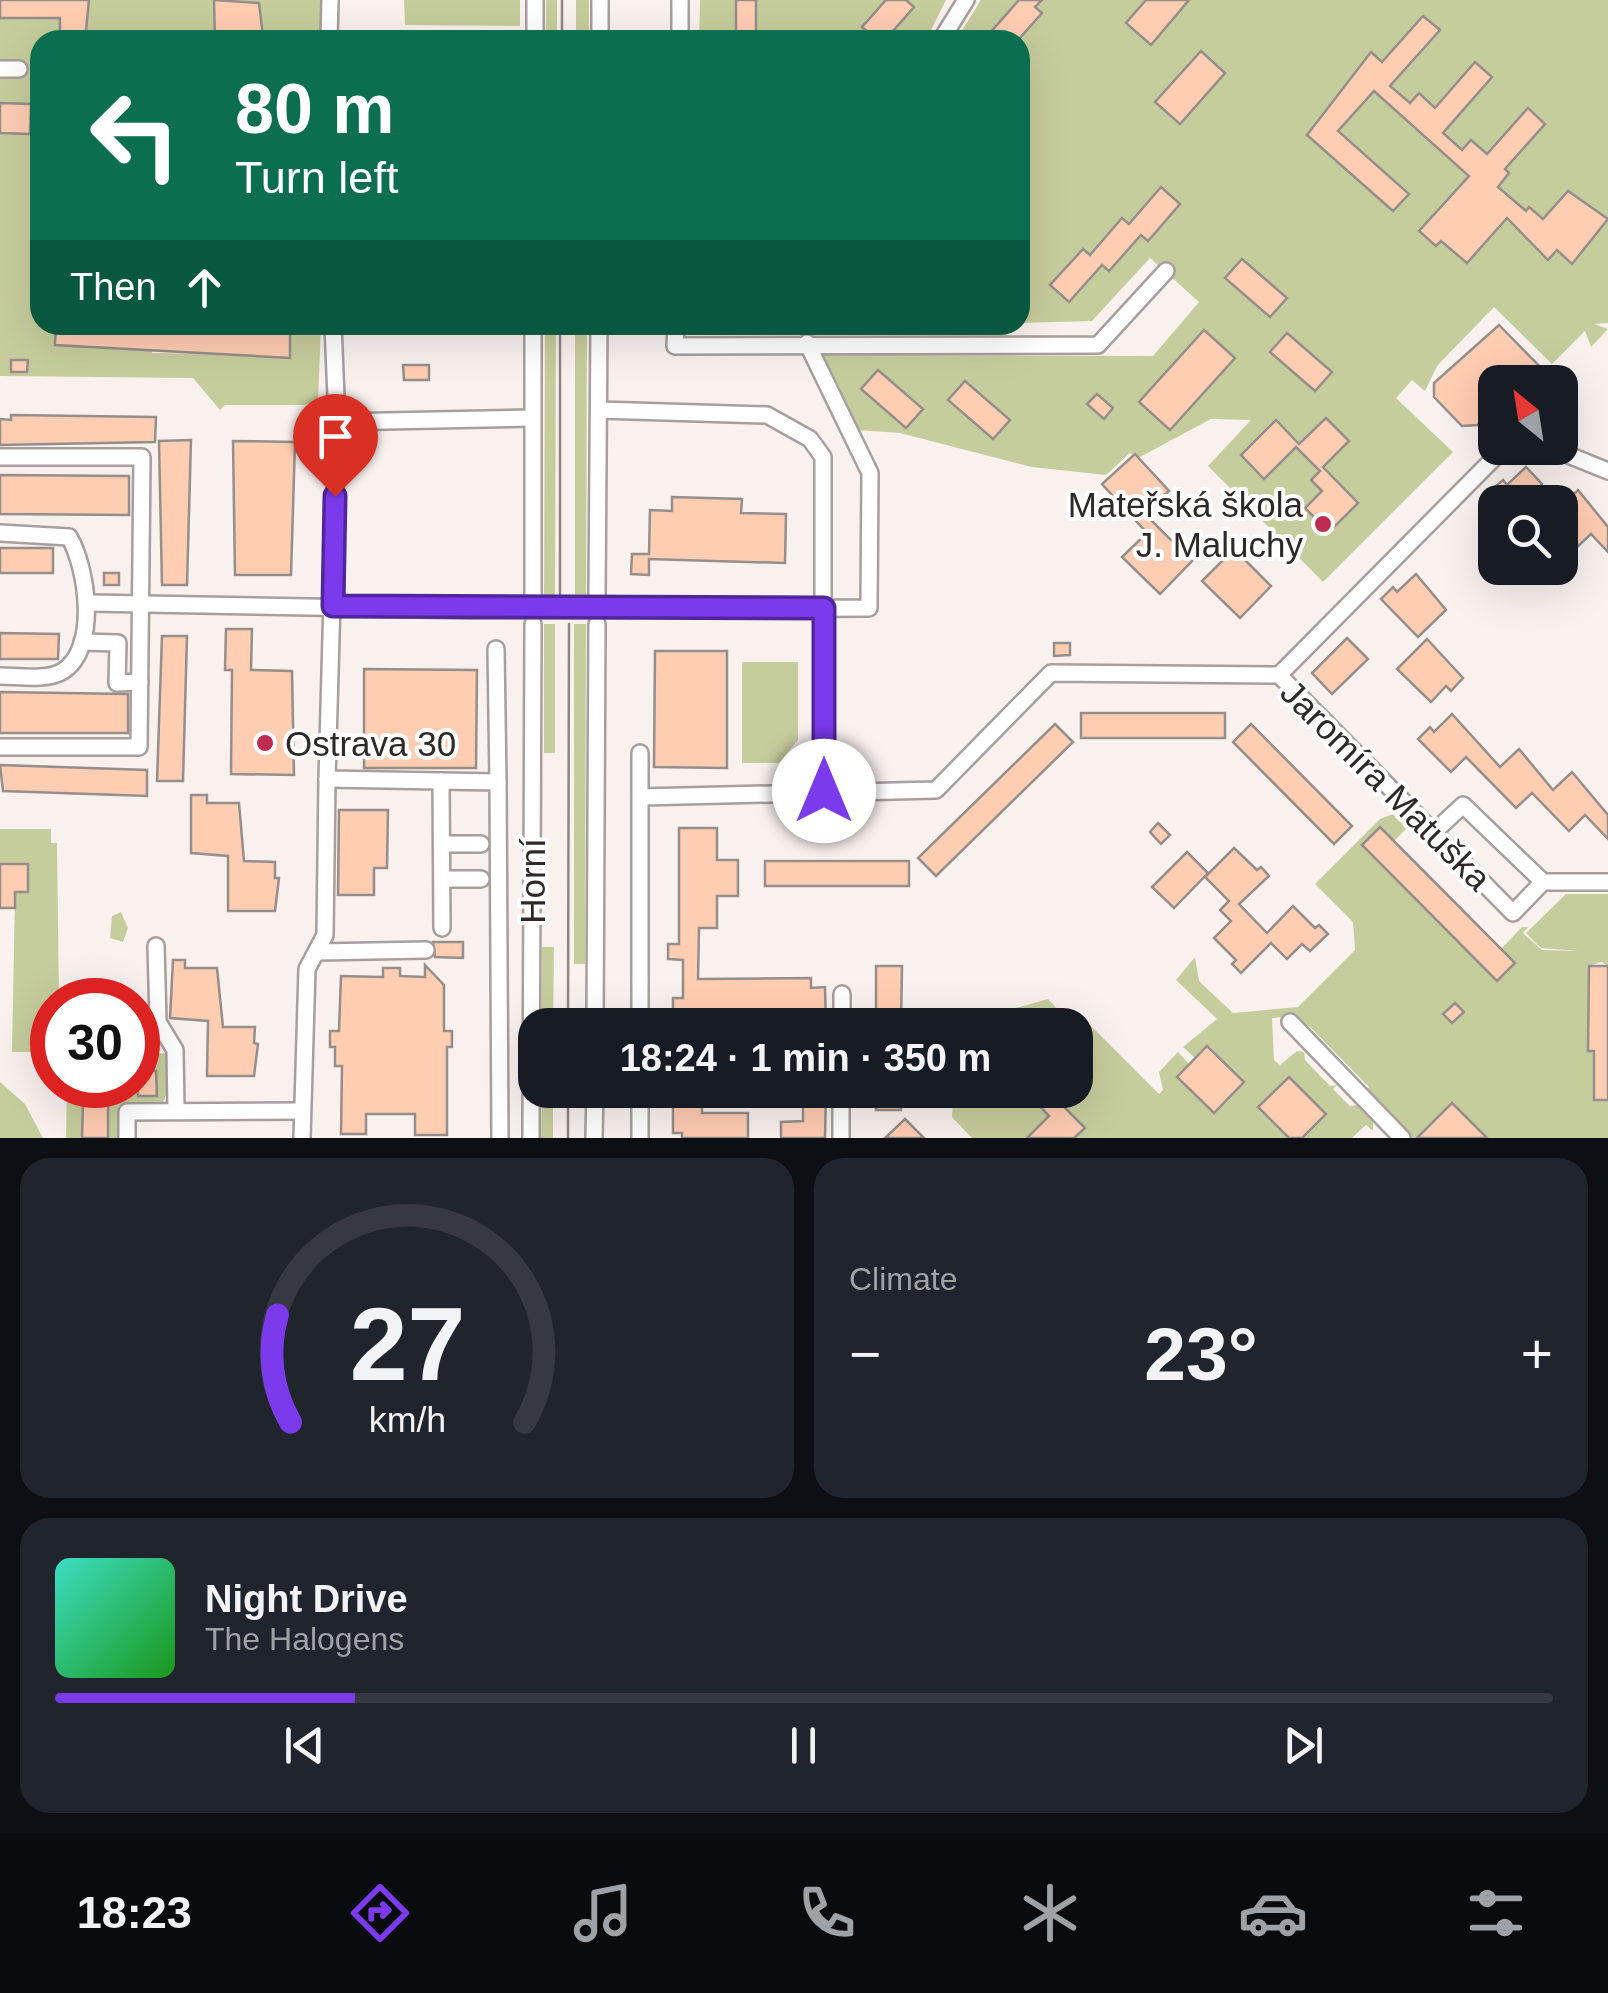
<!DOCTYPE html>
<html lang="en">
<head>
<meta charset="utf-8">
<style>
	:root { --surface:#171b24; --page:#20242c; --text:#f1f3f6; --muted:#9ea1a6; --line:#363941; --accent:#7c3aed }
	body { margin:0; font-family:Arial,sans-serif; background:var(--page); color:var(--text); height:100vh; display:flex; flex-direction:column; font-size:38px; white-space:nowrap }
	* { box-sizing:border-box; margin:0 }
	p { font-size:32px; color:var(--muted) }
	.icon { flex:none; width:55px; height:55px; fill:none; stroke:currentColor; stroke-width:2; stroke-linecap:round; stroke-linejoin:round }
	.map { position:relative; height:1138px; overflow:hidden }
	.sheet { display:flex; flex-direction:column; gap:20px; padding:20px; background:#0d0f14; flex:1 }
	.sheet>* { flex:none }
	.guide { position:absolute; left:30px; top:30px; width:1000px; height:305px; border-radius:30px; box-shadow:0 10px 40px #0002; background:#0b6e4f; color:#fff; overflow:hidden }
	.needle { width:65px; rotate:330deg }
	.buttons { position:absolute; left:1478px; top:365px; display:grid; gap:20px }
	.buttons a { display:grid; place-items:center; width:100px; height:100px; border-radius:20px; background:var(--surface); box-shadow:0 10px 40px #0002; font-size:50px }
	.speed { position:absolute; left:30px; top:978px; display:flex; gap:20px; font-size:50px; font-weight:700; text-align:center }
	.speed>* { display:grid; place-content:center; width:130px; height:130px; border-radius:50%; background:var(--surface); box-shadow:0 10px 40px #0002; line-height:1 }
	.speed .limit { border:15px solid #d22; background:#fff; color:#111 }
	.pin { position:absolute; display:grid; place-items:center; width:85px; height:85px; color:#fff; margin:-102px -42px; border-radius:50% 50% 50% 0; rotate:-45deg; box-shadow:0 0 10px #0007 }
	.pin .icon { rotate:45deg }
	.me { position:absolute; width:110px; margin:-55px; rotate:0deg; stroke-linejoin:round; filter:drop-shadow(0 0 8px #0008) }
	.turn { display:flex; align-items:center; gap:35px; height:210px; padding:0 40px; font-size:45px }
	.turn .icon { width:130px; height:130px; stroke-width:2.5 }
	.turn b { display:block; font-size:70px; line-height:85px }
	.then { display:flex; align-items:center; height:95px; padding:0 40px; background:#0003; gap:20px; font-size:38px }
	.big { font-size:75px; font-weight:700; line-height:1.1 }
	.sheet .card { flex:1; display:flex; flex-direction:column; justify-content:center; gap:15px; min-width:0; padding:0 35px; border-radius:30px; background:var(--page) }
	.sheet .dial { align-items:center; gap:0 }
	.dial svg { height:260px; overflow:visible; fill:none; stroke:var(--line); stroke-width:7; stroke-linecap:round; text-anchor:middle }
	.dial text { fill:var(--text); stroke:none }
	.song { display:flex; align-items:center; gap:30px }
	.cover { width:120px; height:120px; border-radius:15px; background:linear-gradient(135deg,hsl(170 70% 55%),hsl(120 70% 35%)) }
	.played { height:10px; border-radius:5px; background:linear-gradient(90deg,var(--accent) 20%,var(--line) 20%) }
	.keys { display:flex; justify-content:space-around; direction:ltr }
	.heat { display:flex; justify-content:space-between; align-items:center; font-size:55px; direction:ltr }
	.sheet .tiles { flex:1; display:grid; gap:20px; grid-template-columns:1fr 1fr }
	.card:last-child { grid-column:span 2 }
	.trip { position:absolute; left:518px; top:1008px; width:575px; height:100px; border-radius:30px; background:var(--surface); box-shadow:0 10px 40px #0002; font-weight:700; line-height:100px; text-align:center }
	.tab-bar { display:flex; height:160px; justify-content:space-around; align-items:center; background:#090b0e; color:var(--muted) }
	.tab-bar .icon { width:70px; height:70px }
	.tab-bar .on { color:var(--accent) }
	.tab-bar b { font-size:45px; color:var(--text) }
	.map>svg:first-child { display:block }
	.green { fill:#c6cd9c }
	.building { fill:#ffcdb2; stroke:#958e8b; stroke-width:2.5 }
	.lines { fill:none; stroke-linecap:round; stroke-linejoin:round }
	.street-casing { stroke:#a69f9d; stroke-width:20 }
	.street { stroke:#fff; stroke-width:15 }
	.tram { stroke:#8c8684; stroke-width:2.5 }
	.street-bridge-casing { stroke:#a69f9d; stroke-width:20; stroke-linecap:butt }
	.street-bridge { stroke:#fff; stroke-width:15 }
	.route-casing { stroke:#51269a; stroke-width:25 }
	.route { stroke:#7c3aed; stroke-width:18 }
	.poi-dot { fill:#bd2d50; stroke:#fff; stroke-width:4 }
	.labels { text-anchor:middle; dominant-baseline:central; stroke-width:8; stroke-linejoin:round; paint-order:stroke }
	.poi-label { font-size:35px; fill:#2c2928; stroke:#fff; text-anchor:end }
	.street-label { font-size:35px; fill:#2c2928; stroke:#fff }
</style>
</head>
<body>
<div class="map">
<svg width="1608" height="1138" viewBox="0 0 1608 1138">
	<rect width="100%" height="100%" fill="#f9f1ee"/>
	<g class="green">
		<path d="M 0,0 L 322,0 L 321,40 L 40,40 L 40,325 L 55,325 L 56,345 L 104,345 L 104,349 L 152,349 L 152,353 C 198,353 240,357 289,357 L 290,325 L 321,325 L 318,401 L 304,405 L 225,405 L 220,410 L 193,378 L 0,376 Z"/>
		<polygon points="404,0 520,0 520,26 405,25"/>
		<rect x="546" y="0" width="11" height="40"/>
		<rect x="576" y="0" width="13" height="40"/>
		<polygon points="700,0 946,0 926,40 699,40"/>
		<polygon points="981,0 1608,0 1608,323 1594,324 1608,329 1591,347 1585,331 1552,364 1494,307 1437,366 1425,391 1412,380 1396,398 1453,452 1323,582 1208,466 1251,420 1211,419 1138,458 1130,453 1106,475 1032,467 900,433 857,430 823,355 1153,356 1199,302 1150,258 1092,321 1020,323 1020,40 956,40"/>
		<polygon points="545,325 556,325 555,595 544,595"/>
		<polygon points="575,325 587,325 586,595 575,595"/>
		<rect x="544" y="624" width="11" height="129"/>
		<polygon points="574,624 586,624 585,964 574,964"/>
		<polygon points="742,662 798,662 798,740 779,763 742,763"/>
		<polygon points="1393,814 1407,828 1394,841 1379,827 1363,845 1497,981 1514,963 1501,949 1522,927 1528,927 1523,933 1542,950 1579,951 1541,948 1526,933 1566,894 1608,894 1608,966 1602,962 1588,966 1588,1050 1593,1050 1594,1099 1608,1100 1608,1138 1408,1138 1392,1122 1394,1117 1377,1100 1372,1101 1365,1092 1369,1087 1309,1026 1302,1031 1283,1017 1272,1018 1274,1060 1280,1065 1297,1051 1304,1052 1305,1060 1330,1086 1337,1085 1333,1089 1350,1106 1357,1105 1373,1122 1373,1131 1366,1125 1352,1138 972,1138 952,1117 953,1090 1075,1090 1075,1025 995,1025 1012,1009 1048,999 1068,1020 1078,1013 1159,1094 1163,1090 1159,1072 1178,1052 1189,1064 1177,1078 1213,1113 1244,1081 1209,1046 1195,1058 1183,1047 1217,1019 1176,980 1195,957 1199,981 1233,1013 1298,1007 1355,950 1353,922 1315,884 1380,819"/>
		<polygon points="0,829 51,829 51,843 57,843 59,1000 52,1000 52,1060 44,1052 12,1052 15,892 28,891 28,865 0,864"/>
		<polygon points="121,912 128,928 123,942 110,938 112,916"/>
		<polygon points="542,947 554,947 553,1025 542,1025"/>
		<polygon points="169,1053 170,1086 162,1105 118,1106 118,1138 66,1138 67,1085 138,1085 138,1054"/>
		<polygon points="0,1082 25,1104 43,1138 0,1138"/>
		<polygon points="542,1090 553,1090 553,1138 541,1138"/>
	</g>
	<g class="building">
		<polygon points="0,0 89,0 85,40 60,40 60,18 0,18"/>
		<polygon points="214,0 259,3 263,36 215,40"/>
		<rect x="736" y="0" width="20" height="40"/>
		<polygon points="886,0 906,0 914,7 885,40 877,40 862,27"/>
		<polygon points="1019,0 1042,0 1035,7 1042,13 1018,40 998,40 990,33"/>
		<polygon points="1146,0 1189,0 1151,45 1126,23"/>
		<polygon points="1423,16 1440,30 1390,86 1410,103 1419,93 1435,108 1475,62 1492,77 1443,133 1462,150 1471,140 1487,154 1528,108 1545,124 1505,169 1509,173 1498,187 1526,211 1529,207 1543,219 1568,191 1608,219 1572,264 1557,250 1548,260 1507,218 1467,263 1441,241 1436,246 1419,231 1469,176 1374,91 1338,131 1409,194 1393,211 1307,135 1371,52 1382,62"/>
		<polygon points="1201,51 1225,73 1180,124 1155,102"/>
		<polygon points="0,103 31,104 30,134 0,133"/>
		<polygon points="1161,187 1180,204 1148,241 1141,235 1109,271 1102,265 1069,302 1050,285 1083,249 1090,255 1122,218 1129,224"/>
		<polygon points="1242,259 1287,298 1270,317 1225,278"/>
		<polygon points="56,325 290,325 290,358 55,345"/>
		<polygon points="1499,325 1546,373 1536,382 1495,382 1495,408 1478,425 1462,426 1434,397 1434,383"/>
		<polygon points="1204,330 1235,358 1170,430 1139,402"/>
		<polygon points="1287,333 1332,372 1315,391 1270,352"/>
		<polygon points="11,360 28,360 27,372 11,372"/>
		<polygon points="403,365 429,365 429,380 404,380"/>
		<polygon points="878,370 923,409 906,428 861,389"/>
		<polygon points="965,381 1010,420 993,439 948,400"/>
		<polygon points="1097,394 1113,408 1104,419 1087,404"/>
		<polygon points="11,415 156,417 155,442 0,445 0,419 11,420"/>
		<polygon points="1326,418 1349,441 1323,467 1358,503 1329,532 1305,508 1322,491 1311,480 1320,471 1296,447 1264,479 1241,455 1276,420 1299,444"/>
		<polygon points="191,440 187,585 162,585 159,441"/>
		<polygon points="233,441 295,442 291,575 235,575"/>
		<polygon points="1135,454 1169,491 1144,513 1192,561 1160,594 1122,557 1147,533 1102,484"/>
		<polygon points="1526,467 1542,484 1540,487 1554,502 1501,502 1490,491 1503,480 1507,485"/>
		<polygon points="0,475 129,476 129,515 0,514"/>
		<polygon points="1578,490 1608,527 1608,552 1591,534 1575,549 1560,533 1560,507"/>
		<polygon points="672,497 742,499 741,513 786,514 785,563 649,559 649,575 631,574 632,554 649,554 650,510 672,511"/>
		<rect x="0" y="548" width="53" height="25"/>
		<polygon points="1234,549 1271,586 1240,618 1202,581"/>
		<rect x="104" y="573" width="15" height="12"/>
		<polygon points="1416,574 1446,610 1418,637 1381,599 1393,587 1397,592"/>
		<polygon points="226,629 252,629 251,670 292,671 294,775 231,774 232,670 225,670"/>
		<polygon points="0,633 59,634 58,659 0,659"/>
		<polygon points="162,636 187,636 183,781 157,781"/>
		<polygon points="1347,638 1368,659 1332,694 1312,673"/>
		<polygon points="1427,639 1463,678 1451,691 1446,686 1431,702 1397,669"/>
		<polygon points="1054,643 1070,643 1070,655 1054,656"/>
		<polygon points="655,651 727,651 727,768 654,767"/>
		<polygon points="364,669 477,670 476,768 364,768"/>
		<polygon points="0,692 128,694 128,733 0,733"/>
		<rect x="1081" y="713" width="144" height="25"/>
		<polygon points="1452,714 1500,767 1519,749 1553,790 1572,772 1608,815 1608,839 1585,815 1569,831 1532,793 1516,808 1466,757 1451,772 1418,739 1430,727 1434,732"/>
		<polygon points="1055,724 1073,742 936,876 918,858"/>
		<polygon points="1251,724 1352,826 1334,844 1233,742"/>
		<polygon points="0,765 147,770 147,796 3,791"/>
		<polygon points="191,795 207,795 207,803 239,803 244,861 275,862 275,878 279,878 275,911 228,911 228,856 191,853"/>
		<polygon points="339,810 388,810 387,868 374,868 374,895 338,895"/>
		<polygon points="1158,823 1170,835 1161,844 1150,832"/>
		<polygon points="1380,827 1515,963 1497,981 1362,845"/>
		<polygon points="679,828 717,828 717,860 738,860 738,896 717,896 717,928 699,928 698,979 811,978 811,988 825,987 826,1025 673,1025 673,998 683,998 683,960 668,959 668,944 679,944"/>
		<polygon points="1234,848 1257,870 1261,867 1269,876 1239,904 1267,933 1293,906 1315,928 1319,925 1328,934 1310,951 1302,944 1287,959 1271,943 1241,973 1232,964 1236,960 1214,938 1231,921 1220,910 1229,901 1205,877"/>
		<polygon points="1187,852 1208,873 1174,908 1152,887"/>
		<rect x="765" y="861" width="144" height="25"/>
		<polygon points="0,864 28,864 28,892 15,892 15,908 0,908"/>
		<polygon points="433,942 463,942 463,958 435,957"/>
		<polygon points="173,960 185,960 185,968 217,968 223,1027 255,1027 254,1043 258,1044 254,1076 207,1076 208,1021 170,1018"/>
		<polygon points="425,965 444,985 444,1031 452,1031 452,1047 447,1047 447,1135 415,1135 415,1114 366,1114 366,1134 341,1134 342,1066 335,1066 335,1047 330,1047 330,1031 339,1031 341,976 383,977 383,968 400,968 400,976 425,977"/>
		<polygon points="876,966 902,966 901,1025 876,1025"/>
		<polygon points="1589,966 1608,966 1608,1100 1594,1100 1594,1051 1588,1051"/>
		<polygon points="1455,1003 1464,1012 1452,1023 1443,1014"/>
		<polygon points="1207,1046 1244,1082 1214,1113 1177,1077"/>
		<polygon points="138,1071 156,1071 157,1096 138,1096"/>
		<polygon points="1289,1077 1326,1114 1302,1138 1289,1138 1258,1107"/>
		<polygon points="673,1090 702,1090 702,1113 748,1113 748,1138 682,1138 682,1133 673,1133"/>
		<polygon points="811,1090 826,1090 825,1138 781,1138 781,1122 803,1121 803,1097 810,1097"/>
		<rect x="876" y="1090" width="25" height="20"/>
		<polygon points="978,1090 1006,1090 992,1104"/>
		<polygon points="1041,1090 1069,1090 1058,1101 1085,1128 1074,1138 1027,1138 1049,1116 1038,1104 1047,1096"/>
		<polygon points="83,1103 108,1103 108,1138 82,1138"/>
		<polygon points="1452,1103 1487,1138 1417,1138"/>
		<polygon points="905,1119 924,1138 885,1138"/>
	</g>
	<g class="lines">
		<defs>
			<g id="street">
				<polyline points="329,40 330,0"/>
				<polyline points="535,40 535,0"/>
				<polyline points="600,40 600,0"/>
				<polyline points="680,40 680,0"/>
				<polyline points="941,40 966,0"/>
				<polyline points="0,69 19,69"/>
				<polyline points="333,325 337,422 327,779 498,782 500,1138"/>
				<polyline points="676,325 675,346 1098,345 1166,271"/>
				<polyline points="599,410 767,415 810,439 823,457 823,791"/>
				<polyline points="337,422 532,418"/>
				<polyline points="1551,448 1608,471"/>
				<polyline points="0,457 142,457 139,747 0,747"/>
				<path d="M 0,533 L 69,537 C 87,567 99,648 63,671 C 47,681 18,676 0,676"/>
				<polyline points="533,595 533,325"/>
				<polyline points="597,595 599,325"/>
				<polyline points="89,603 471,610"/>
				<polyline points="684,609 869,608 870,473 807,343"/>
				<polyline points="82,642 118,643 117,683 140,682"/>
				<polyline points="496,649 498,782"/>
				<polyline points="1279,675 1504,448"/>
				<polyline points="640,753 640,1025"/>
				<polyline points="441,781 442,928"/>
				<polyline points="641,797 936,790 1051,673 1279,675 1513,913 1543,882 1608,882"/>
				<polyline points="1434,832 1463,805 1543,882"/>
				<polyline points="442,844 481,844"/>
				<polyline points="442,879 481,879"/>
				<polyline points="156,946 158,1022 175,1050 176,1111"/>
				<polyline points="318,952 426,950"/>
				<polyline points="1290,1022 1402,1138"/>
				<polyline points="595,1025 597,624"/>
				<polyline points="842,1025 842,994"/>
				<polyline points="127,1138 127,1112 302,1111"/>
				<polyline points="302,1138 307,969 325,935 327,779"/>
				<polyline points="531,1138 533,624"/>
				<polyline points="594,1138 595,1090"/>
				<polyline points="640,1138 640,1090"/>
				<polyline points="841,1138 841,1090"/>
			</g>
		</defs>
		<use href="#street" class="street-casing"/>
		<use href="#street" class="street"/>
		<g class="tram">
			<polyline points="562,40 562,0"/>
			<polyline points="560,595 560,325"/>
			<polyline points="568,1025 569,624"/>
			<polyline points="568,1138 568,1090"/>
		</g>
		<defs>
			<polyline id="street-bridge" points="471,610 684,609"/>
		</defs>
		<use href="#street-bridge" class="street-bridge-casing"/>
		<use href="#street-bridge" class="street-bridge"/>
	</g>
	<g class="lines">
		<defs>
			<polyline id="route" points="335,496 333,606 824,608 824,791"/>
		</defs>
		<use href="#route" class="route-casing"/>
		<use href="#route" class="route"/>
	</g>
	<g class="poi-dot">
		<circle cx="1323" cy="524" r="10"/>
		<circle cx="265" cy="743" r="10"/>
	</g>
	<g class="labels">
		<g class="poi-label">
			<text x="1303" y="504">Mateřská škola<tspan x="1303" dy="40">J. Maluchy</tspan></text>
			<text x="285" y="743" text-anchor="start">Ostrava 30</text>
		</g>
		<g class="street-label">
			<text transform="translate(1386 785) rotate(45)">Jaromíra Matuška</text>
			<text transform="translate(532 881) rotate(-90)">Horní</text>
		</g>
	</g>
</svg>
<div class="buttons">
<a><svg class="needle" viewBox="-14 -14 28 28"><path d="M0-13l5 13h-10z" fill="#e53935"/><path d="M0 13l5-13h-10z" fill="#9ea1a6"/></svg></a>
<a><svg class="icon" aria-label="search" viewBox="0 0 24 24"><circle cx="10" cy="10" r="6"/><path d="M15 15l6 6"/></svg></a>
</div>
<div class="speed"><div class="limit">30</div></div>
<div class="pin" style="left:335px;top:496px;background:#d93025"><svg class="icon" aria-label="arrive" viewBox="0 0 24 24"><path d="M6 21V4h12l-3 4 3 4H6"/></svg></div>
<svg class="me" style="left:824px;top:791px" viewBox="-20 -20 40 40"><circle r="19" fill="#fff"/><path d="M0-13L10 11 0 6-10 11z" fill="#7c3aed"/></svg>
<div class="trip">18:24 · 1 min · 350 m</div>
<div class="guide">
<div class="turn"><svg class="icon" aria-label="left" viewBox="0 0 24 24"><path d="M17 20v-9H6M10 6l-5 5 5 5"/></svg><div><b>80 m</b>Turn left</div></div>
<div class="then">Then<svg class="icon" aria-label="ahead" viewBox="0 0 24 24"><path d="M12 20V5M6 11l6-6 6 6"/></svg></div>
</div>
</div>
<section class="sheet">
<div class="tiles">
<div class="card dial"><svg viewBox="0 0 100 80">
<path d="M14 69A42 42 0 1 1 86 69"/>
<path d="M14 69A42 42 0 0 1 10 36" stroke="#7c3aed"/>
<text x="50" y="56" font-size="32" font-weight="700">27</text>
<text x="50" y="72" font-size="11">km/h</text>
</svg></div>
<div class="card"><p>Climate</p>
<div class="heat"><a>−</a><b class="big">23°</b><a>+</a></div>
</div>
<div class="card">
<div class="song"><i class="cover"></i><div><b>Night Drive</b><p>The Halogens</p></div></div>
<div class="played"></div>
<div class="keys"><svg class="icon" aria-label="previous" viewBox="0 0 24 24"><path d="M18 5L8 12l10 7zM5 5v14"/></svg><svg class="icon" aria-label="pause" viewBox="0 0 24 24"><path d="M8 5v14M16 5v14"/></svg><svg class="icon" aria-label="next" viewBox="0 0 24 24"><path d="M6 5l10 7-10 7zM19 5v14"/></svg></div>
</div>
</div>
</section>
<nav class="tab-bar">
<b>18:23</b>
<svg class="icon on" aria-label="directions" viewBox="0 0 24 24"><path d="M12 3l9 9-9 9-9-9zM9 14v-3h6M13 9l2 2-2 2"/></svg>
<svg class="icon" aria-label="music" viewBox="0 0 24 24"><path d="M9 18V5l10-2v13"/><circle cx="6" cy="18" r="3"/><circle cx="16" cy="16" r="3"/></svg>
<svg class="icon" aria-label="phone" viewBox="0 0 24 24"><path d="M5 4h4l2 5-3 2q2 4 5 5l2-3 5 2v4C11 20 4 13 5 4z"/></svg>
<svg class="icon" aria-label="climate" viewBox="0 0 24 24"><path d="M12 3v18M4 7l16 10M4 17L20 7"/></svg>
<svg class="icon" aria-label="car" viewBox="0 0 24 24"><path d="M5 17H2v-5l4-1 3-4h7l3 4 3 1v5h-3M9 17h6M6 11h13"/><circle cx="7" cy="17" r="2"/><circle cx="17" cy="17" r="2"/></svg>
<svg class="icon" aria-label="filters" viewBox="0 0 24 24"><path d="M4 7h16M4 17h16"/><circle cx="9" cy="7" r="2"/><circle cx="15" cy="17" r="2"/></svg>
</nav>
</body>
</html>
